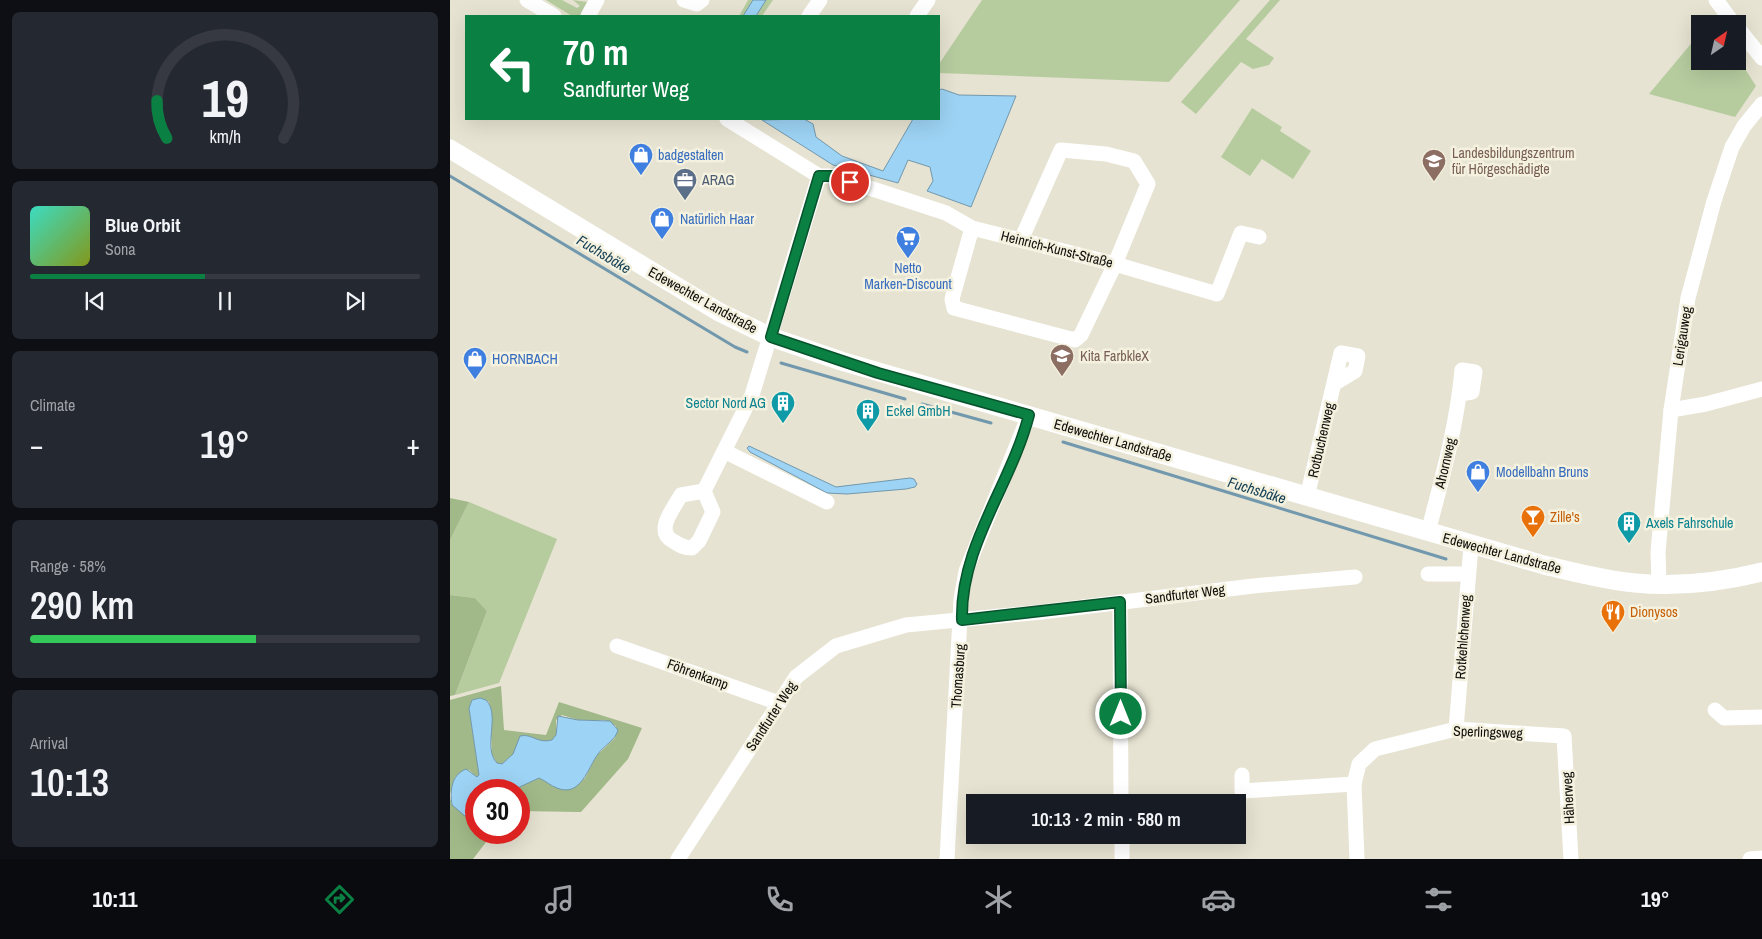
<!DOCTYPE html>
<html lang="en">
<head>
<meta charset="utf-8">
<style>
	:root { --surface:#171b24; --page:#242831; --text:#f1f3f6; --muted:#9ea1a6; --line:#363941; --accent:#0b8043 }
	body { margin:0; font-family:"Archivo Narrow",sans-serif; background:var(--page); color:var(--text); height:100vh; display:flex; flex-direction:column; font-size:19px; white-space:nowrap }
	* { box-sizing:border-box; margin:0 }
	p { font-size:16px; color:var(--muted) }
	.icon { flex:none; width:28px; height:28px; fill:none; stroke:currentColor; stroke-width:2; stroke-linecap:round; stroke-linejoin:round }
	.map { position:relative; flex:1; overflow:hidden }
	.sheet { display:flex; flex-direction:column; gap:12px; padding:12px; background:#0d0f14; width:450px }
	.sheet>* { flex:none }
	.hud { position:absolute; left:15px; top:15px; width:475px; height:105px; border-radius:0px; box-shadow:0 5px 20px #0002; background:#0b8043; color:#fff; overflow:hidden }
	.needle { width:32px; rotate:34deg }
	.controls { position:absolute; left:1241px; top:15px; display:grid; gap:10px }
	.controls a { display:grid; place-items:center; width:55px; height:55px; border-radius:0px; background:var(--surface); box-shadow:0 5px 20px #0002; font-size:25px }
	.speed { position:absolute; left:15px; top:779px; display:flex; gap:10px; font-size:25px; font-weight:700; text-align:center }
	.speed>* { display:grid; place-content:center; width:65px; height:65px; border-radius:50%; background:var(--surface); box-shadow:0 5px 20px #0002; line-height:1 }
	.speed .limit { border:8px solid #d22; background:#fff; color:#111 }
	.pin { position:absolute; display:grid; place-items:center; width:42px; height:42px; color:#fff; margin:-21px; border:2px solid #fff; border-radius:50%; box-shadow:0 1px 5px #0007 }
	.me { position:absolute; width:55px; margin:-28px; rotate:0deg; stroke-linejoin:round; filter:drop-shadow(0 0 4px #0008) }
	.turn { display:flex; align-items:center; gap:18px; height:105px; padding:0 15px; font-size:22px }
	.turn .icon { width:65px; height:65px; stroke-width:2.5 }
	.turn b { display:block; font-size:35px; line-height:42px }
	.big { font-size:38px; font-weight:600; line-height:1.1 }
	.sheet .card { flex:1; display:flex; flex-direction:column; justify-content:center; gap:8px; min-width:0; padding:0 18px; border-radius:8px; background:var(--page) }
	.sheet .dial { align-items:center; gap:0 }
	.dial svg { height:130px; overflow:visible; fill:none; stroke:var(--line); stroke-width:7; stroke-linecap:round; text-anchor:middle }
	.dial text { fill:var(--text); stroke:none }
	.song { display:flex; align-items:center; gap:15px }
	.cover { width:60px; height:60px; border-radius:8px; background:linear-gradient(135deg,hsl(170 70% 55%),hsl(70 70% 35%)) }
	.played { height:5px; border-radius:2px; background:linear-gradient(90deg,var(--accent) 45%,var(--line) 45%) }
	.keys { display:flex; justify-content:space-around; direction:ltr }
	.heat { display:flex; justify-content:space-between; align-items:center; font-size:28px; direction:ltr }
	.charge { height:8px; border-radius:4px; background:linear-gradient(90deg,#34c759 58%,var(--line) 0) }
	.trip { position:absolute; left:516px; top:794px; width:280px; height:50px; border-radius:0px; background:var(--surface); box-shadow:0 5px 20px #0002; font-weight:600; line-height:50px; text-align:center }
	.tabs { display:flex; height:80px; justify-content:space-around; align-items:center; background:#090b0e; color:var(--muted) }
	.tabs .icon { width:35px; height:35px }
	.tabs .active { color:var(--accent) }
	.tabs b { font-size:22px; color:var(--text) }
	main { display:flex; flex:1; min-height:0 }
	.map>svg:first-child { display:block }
	.green { fill:#b6cc9f }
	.forest { fill:#a1b988 }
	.water { fill:#9dd3f4; stroke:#7298ad }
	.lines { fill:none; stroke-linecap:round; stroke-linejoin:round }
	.stream { stroke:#7298ad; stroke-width:3 }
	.minor { stroke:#fff; stroke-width:15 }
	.major { stroke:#fff; stroke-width:19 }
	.route-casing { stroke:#07532c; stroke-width:12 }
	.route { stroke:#0b8043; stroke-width:9 }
	.labels { text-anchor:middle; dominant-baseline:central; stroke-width:5; stroke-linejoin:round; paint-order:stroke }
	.education-label { font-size:14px; fill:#785e54; stroke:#f4f1df; text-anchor:start }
	.shop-label { font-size:14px; fill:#366cbe; stroke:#f4f1df; text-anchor:start }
	.service-label { font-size:14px; fill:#4e5e75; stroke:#f4f1df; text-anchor:start }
	.street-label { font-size:14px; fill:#0e0d08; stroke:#f4f1df }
	.culture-label { font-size:14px; fill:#0d838f; stroke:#f4f1df; text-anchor:start }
	.food-label { font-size:14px; fill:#c56008; stroke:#f4f1df; text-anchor:start }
	.water-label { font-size:15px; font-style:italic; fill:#123e54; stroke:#f4f1df }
</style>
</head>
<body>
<main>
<section class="sheet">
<div class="card dial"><svg viewBox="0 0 100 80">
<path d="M14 69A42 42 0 1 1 86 69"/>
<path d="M14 69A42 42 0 0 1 8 46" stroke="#0b8043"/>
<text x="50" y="56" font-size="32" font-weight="700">19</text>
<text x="50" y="72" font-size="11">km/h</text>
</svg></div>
<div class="card">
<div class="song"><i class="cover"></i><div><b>Blue Orbit</b><p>Sona</p></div></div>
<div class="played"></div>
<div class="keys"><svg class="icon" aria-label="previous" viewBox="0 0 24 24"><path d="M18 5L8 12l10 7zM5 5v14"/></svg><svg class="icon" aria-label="pause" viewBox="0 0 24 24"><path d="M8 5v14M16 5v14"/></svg><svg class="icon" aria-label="next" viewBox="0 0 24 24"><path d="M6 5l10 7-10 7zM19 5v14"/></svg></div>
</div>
<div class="card"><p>Climate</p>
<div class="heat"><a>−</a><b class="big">19°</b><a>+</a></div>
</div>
<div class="card"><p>Range · 58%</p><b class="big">290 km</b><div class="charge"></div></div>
<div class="card"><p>Arrival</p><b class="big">10:13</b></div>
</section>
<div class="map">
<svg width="1312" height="859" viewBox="0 0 1312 859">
	<rect width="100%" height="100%" fill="#e6e3d2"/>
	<g class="green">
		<polygon points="96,0 112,0 127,8 130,6 123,0 137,2 130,16 122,16"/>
		<polygon points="298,0 323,0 312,16 289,16"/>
		<polygon points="532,0 790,0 719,82 489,73 489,64"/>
		<polygon points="820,0 830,0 796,39 824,58 819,65 803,69 791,62 746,114 731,102"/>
		<polygon points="1250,33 1250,61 1288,61 1288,58 1306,86 1285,117 1199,94"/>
		<polygon points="802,108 832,127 830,131 861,151 843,179 812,159 800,176 771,157"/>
		<polygon points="19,502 107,539 49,683 5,695 37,611 25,598 0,595 0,540"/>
	</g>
	<g class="forest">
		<polygon points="0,498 19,502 0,540"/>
		<polygon points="0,595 25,598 37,611 5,695 0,696"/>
		<polygon points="51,686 54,730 96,735 109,702 192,728 178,759 131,812 69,811 69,790 63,790 89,778 123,788 135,778 146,756 165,738 166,726 154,720 128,720 112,715 106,720 106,735 102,740 90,742 75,735 63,754 52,764 47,763 42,755 40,707 39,702 30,698 22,700 19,708 29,775 27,777 19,770 5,777 0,794 0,700"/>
		<polygon points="0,797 2,805 26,816 26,832 43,833 23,859 0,859"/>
	</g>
	<g class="water">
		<polygon points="303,0 316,0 306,16 293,16"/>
		<polygon points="492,89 509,95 566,96 521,207 477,191 483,181 480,167 458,160 448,183 383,165 312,120 354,119 363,124 366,137 392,156 433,171 463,119 489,119 489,90"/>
		<polygon points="299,446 386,487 460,478 464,479 467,484 465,487 456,489 397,494 377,493 300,452 297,448"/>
		<path d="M 30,698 L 36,700 C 51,715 32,748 47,763 L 52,764 L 63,754 L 70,736 C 82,733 87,744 102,740 L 106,735 L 108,716 L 128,720 L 160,721 L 168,730 C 165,741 154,745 148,754 C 138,767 131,798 107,788 C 101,786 96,781 89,778 L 63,790 L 26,790 L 26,816 L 15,816 L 2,805 C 0,791 1,775 16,769 L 27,777 L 29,775 L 19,708 L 22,700 Z"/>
	</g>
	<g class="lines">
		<g class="stream">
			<polyline points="0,176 285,347 297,352"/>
			<polyline points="331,363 455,399"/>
			<polyline points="472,404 541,423"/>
			<polyline points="613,442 996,559"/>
		</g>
		<g class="minor">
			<polyline points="77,0 104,16"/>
			<polyline points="234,0 247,4 252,0"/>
			<polyline points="1266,0 1284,24"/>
			<polyline points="138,16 147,0"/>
			<polyline points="359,16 370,0"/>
			<polyline points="467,16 478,0"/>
			<polyline points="1288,28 1312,58"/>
			<polyline points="277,119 369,176"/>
			<polyline points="369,176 383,176 496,213 522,228 665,264 767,294 791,233 809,237"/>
			<polyline points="522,228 502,299 504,308 625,340 631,335 665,264 698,184 684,161 656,154 611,150 571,240"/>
			<polyline points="1221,410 1256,404 1312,389"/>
			<polyline points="274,451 377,502"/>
			<polyline points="254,491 302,395 369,176"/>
			<path d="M 254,491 L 263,512 L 249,541 L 242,548 C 234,548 229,545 223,541 C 204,531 224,508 231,495 Z"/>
			<polyline points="857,497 891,353 908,356 905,371 885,383"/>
			<path d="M 978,532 C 992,479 1007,425 1012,370 L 1025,372 L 1022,392 L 1010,394"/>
			<polyline points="978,574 1017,574"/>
			<polyline points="1209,584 1208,552 1221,410 1238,298 1264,201 1282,147 1294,126 1312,104"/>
			<polyline points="670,602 671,802"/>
			<polyline points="167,646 329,703"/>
			<polyline points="1265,710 1274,718 1312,717"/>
			<polyline points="1006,729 1021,546"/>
			<polyline points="792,775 792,791 904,784"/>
			<polyline points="672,835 672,859"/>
			<polyline points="228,859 346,677 386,646 456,625 592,612 803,586 905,577"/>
			<polyline points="497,859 511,599 516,571 579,415"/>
			<polyline points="907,859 904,784 909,764 925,749 1006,729 1114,736 1121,859"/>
			<polyline points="1300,859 1312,858"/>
		</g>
		<path class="major" d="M 0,149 L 269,312 L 321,337 L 391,361 L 1094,565 C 1124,572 1154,580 1185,583 C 1227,587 1272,582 1312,572"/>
	</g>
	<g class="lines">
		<defs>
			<path id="route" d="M 400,182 L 382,176 L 369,176 L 321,337 L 428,373 L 579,415 C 561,485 510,546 512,620 L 670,602 L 671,714"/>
		</defs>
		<use href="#route" class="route-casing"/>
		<use href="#route" class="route"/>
	</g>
	<defs>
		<symbol id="shop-pin" viewBox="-11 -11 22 30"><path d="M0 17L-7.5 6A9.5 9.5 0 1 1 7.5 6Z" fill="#3f7fe0" stroke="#f4f1df"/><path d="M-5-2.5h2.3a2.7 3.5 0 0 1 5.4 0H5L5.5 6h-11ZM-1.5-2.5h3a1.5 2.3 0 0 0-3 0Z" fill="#fff"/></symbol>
		<symbol id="school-pin" viewBox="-11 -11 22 30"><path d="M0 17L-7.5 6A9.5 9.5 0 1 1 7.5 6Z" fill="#8d6e63" stroke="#f4f1df"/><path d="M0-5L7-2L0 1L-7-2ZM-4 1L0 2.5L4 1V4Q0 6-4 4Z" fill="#fff"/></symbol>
		<symbol id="office-pin" viewBox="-11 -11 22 30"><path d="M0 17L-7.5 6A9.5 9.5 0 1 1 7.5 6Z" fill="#5c6f8a" stroke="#f4f1df"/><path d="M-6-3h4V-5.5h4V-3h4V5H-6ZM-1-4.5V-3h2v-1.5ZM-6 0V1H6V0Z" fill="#fff"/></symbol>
		<symbol id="supermarket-pin" viewBox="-11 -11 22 30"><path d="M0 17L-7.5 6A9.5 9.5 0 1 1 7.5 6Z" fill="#3f7fe0" stroke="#f4f1df"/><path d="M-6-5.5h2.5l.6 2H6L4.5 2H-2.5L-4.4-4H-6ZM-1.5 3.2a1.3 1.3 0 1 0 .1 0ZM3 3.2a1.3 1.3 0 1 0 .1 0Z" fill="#fff"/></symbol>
		<symbol id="building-pin" viewBox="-11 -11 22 30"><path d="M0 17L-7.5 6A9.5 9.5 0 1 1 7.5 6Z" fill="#0f9aa8" stroke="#f4f1df"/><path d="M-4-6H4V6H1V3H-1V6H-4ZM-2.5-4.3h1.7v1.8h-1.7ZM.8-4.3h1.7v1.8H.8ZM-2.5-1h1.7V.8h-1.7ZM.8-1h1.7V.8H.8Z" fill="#fff"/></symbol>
		<symbol id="bar-pin" viewBox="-11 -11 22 30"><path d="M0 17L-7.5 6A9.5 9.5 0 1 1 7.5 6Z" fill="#e8710a" stroke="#f4f1df"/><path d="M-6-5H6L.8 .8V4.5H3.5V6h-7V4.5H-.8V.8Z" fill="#fff"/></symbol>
		<symbol id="restaurant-pin" viewBox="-11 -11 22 30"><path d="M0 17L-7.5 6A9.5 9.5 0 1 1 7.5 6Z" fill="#e8710a" stroke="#f4f1df"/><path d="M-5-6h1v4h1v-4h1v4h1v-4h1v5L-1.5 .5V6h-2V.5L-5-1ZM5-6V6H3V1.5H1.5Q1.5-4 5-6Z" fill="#fff"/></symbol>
	</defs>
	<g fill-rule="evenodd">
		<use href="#shop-pin" x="177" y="141" width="28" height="38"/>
		<use href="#school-pin" x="970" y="147" width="28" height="38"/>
		<use href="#office-pin" x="221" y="166" width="28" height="38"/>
		<use href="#shop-pin" x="198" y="205" width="28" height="38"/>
		<use href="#supermarket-pin" x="444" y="224" width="28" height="38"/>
		<use href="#school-pin" x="598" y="342" width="28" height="38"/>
		<use href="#shop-pin" x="11" y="345" width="28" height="38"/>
		<use href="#building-pin" x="319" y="389" width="28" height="38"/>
		<use href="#building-pin" x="404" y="397" width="28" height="38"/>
		<use href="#shop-pin" x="1014" y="458" width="28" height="38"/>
		<use href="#bar-pin" x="1069" y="503" width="28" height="38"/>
		<use href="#building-pin" x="1165" y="509" width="28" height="38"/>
		<use href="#restaurant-pin" x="1149" y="598" width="28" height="38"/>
	</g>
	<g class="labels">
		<g class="education-label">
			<text x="1002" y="153">Landesbildungszentrum<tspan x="1002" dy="16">für Hörgeschädigte</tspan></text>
			<text x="630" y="356">Kita FarbkleX</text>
		</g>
		<g class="shop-label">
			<text x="208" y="155">badgestalten</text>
			<text x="230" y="219">Natürlich Haar</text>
			<text x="458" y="268" text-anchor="middle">Netto<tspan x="458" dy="16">Marken-Discount</tspan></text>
			<text x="42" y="359">HORNBACH</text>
			<text x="1046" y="472">Modellbahn Bruns</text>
		</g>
		<g class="service-label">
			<text x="252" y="180">ARAG</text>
		</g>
		<g class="street-label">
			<text transform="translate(607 249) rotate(14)">Heinrich-Kunst-Straße</text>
			<text transform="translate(253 300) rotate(29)">Edewechter Landstraße</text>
			<text transform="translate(1232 336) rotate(-81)">Lerigauweg</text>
			<text transform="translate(663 440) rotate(16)">Edewechter Landstraße</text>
			<text transform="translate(871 440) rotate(-77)">Rotbuchenweg</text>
			<text transform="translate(995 463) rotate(-77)">Ahornweg</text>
			<text transform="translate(1052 553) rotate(15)">Edewechter Landstraße</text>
			<text transform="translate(735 594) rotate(-7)">Sandfurter Weg</text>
			<text transform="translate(1013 637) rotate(-86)">Rotkehlchenweg</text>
			<text transform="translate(248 674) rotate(20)">Föhrenkamp</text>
			<text transform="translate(508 676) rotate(-86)">Thomasburg</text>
			<text transform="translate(321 716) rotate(-57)">Sandfurter Weg</text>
			<text transform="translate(1038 732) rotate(2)">Sperlingsweg</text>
			<text transform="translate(1118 798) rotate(-93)">Häherweg</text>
		</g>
		<g class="culture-label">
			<text x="316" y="403" text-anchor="end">Sector Nord AG</text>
			<text x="436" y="411">Eckel GmbH</text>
			<text x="1196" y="523">Axels Fahrschule</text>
		</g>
		<g class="food-label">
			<text x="1100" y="517">Zille's</text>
			<text x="1180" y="612">Dionysos</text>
		</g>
		<g class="water-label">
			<text transform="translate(154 254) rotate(31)">Fuchsbäke</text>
			<text transform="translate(807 490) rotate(17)">Fuchsbäke</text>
		</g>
	</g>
</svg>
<div class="controls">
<a><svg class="needle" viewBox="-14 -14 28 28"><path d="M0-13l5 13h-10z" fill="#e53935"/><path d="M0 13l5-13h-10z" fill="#9ea1a6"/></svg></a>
</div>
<div class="speed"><div class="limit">30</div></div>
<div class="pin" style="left:400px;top:182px;background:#d93025"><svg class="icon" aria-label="arrive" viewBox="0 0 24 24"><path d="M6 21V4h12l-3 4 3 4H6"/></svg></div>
<svg class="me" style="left:671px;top:714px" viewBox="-20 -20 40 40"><circle r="17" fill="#0b8043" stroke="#fff" stroke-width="3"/><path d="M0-11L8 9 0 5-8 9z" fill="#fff"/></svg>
<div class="trip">10:13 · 2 min · 580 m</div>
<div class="hud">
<div class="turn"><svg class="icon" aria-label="left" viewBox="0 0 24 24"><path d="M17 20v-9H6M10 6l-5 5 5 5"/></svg><div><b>70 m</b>Sandfurter Weg</div></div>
</div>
</div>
</main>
<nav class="tabs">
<b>10:11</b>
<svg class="icon active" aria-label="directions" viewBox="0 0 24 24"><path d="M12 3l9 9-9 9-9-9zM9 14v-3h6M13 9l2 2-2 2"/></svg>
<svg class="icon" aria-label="music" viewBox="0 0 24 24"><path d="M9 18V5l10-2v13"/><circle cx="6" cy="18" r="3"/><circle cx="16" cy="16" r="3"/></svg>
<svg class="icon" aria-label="phone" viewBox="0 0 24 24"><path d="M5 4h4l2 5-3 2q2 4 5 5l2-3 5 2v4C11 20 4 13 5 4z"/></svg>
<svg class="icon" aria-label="climate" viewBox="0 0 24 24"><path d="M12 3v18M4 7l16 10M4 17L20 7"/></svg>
<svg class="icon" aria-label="car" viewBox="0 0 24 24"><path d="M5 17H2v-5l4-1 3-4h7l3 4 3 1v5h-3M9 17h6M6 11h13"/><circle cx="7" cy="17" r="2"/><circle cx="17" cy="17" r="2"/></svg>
<svg class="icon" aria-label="filters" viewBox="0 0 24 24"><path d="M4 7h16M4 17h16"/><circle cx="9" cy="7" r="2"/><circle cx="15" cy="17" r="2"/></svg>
<b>19°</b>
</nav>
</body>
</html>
